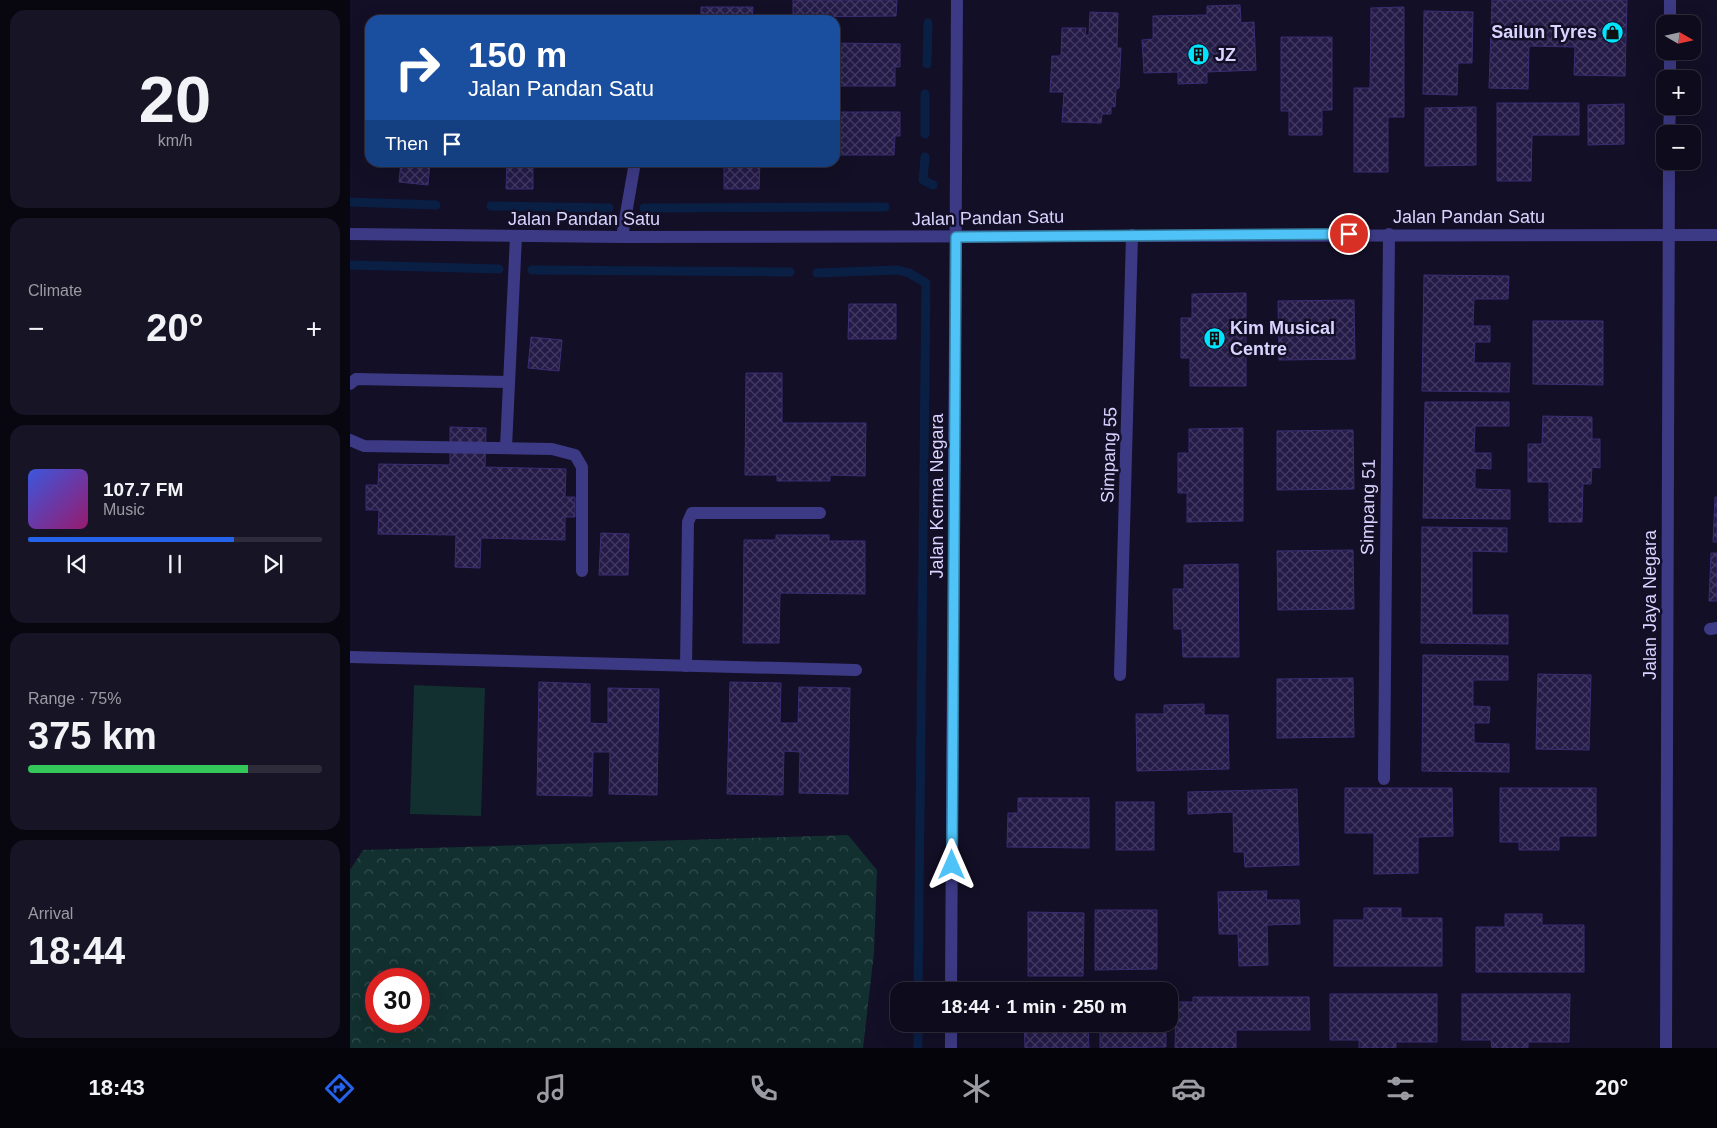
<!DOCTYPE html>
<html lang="en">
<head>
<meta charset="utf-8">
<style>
	:root { --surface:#0e0b1c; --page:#171425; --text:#f1f3f6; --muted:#9b9ba3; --line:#2e2b3b; --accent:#2563eb }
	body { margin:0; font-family:Helvetica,sans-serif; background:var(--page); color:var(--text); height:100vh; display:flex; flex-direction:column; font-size:19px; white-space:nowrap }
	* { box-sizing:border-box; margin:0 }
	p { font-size:16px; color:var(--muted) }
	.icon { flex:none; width:28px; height:28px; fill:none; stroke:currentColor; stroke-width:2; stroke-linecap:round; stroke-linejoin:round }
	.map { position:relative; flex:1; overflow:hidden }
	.details { display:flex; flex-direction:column; gap:10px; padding:10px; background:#08060f; width:350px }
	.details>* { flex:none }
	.banner { position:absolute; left:15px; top:15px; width:475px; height:152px; border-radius:15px; box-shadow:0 5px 20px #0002,0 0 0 1px var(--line); background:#1a4fa0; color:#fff; overflow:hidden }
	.needle { width:32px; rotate:99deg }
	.tools { position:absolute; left:1306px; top:15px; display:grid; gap:10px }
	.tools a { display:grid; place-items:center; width:45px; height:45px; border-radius:10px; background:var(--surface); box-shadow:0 5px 20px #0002,0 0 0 1px var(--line); font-size:25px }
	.speed { position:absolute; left:15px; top:968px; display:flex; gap:10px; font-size:25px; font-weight:700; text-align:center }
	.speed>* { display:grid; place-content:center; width:65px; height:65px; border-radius:50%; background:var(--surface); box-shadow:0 5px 20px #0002,0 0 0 1px var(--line); line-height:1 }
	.speed .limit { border:8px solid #d22; background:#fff; color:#111 }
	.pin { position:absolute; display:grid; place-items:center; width:42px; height:42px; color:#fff; margin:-21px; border:2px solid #fff; border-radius:50%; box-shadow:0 1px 5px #0007 }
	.me { position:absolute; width:55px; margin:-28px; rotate:0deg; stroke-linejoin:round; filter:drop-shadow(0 0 4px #0008) }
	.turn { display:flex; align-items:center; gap:18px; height:105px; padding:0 20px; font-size:22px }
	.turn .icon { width:65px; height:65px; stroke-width:2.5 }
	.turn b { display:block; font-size:35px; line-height:42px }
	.then { display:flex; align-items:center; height:48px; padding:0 20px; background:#0003; gap:10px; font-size:19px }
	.big { font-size:38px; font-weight:800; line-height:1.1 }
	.details .tile { flex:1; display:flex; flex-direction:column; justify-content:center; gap:8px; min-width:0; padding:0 18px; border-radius:15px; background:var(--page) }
	.details .dial { align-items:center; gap:0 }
	.dial b { font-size:65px; line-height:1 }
	.song { display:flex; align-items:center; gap:15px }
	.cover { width:60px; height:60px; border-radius:8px; background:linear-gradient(135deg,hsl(230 70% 55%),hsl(320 70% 35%)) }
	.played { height:5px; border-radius:2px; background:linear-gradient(90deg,var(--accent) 70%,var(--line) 70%) }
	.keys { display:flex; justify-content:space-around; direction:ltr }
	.heat { display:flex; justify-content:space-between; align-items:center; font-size:28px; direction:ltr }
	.charge { height:8px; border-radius:4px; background:linear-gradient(90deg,#34c759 75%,var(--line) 0) }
	.trip { position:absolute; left:540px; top:982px; width:288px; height:50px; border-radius:15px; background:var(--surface); box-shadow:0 5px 20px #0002,0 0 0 1px var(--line); font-weight:800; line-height:50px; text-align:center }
	.menu { display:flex; height:80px; justify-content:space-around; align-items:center; background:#06040b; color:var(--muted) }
	.menu .icon { width:35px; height:35px }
	.menu .current { color:var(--accent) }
	.menu b { font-size:22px; color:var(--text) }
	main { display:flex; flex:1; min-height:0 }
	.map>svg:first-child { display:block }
	.green { fill:#12302f }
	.forest { fill:url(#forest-crowns); fill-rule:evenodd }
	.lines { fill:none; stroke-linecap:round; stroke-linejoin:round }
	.stream { stroke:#0a1f44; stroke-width:9 }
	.building { fill:url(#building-cross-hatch); stroke:#3b2d73 }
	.lane { stroke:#3d3a85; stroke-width:12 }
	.street { stroke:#3d3a85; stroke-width:12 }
	.route-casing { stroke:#337fa1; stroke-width:12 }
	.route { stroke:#4fc3f7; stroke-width:9 }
	.labels { text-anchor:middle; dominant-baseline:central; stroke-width:5; stroke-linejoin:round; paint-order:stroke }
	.poi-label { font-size:18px; font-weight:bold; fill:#d9d4ff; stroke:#130f26; text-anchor:start }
	.street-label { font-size:18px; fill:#d9d4ff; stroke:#130f26 }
</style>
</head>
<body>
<main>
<section class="details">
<div class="tile dial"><b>20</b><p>km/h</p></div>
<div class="tile"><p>Climate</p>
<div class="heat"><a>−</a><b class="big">20°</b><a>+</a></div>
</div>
<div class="tile">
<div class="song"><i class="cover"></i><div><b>107.7 FM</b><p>Music</p></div></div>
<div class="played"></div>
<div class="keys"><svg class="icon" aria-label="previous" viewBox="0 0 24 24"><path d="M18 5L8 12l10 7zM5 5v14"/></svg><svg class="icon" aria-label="pause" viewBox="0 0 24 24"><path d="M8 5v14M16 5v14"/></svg><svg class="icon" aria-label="next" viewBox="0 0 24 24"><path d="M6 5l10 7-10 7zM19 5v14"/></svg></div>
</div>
<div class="tile"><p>Range · 75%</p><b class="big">375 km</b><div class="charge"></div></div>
<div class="tile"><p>Arrival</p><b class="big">18:44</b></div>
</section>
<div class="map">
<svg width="1367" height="1048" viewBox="0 0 1367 1048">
	<defs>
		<pattern id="forest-crowns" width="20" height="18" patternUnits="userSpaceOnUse" patternTransform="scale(1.25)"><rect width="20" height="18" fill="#12302f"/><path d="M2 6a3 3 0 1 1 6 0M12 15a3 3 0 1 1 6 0" fill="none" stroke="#344d4e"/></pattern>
		<pattern id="building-cross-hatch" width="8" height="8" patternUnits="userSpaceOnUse" patternTransform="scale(1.25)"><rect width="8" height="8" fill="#241b47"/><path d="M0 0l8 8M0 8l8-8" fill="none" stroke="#433b63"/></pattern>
	</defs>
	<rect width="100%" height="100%" fill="#130f26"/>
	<polygon class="green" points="64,685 135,688 131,816 60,814"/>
	<path class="forest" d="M 498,835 L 527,870 L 524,953 L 513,1048 L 0,1048 L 0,870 L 13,850 ZM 26,979 L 69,979 L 69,1021 L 26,1021 Z"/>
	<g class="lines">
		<g class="stream">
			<polyline points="577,64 578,23"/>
			<polyline points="575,134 575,94"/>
			<polyline points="575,157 573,180 583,185"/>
			<polyline points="0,202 86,205"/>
			<polyline points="141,206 259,208"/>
			<polyline points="294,208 535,207"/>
			<polyline points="0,265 149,269"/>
			<polyline points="182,270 440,272"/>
			<polyline points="467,273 547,270 559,273 576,283 568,991"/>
			<polyline points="568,1048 568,1024"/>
		</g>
	</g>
	<g class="building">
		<polygon points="443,0 547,0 546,16 443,17"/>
		<polygon points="1142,0 1277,0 1275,76 1224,75 1225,47 1179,46 1178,89 1139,88"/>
		<polygon points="890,5 891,23 904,22 906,70 857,72 857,83 828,84 828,72 794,73 792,40 803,39 803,16 857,15 857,6"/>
		<polygon points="351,7 403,7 402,20 351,20"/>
		<polygon points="1054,7 1054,117 1038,117 1038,172 1004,172 1004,88 1020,88 1021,8"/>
		<polygon points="1074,11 1123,12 1122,63 1108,63 1107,95 1073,94"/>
		<polygon points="740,12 768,13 767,48 771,48 769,88 766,89 765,107 761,106 761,114 752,114 751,123 712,122 714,92 700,92 702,56 711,56 712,28 736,28 735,35 739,35"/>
		<polygon points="931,37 982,37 982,110 972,110 972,135 939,135 939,111 931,111"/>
		<polygon points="485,43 550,44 550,67 545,67 545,86 485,86"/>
		<polygon points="1147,103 1229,103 1229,135 1182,135 1181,181 1147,181"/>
		<polygon points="1274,104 1274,144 1238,145 1238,105"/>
		<polygon points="1126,107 1126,165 1075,166 1075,108"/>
		<polygon points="485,112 550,112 550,136 545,136 544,155 485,155"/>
		<polygon points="51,162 80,162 78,185 49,182"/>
		<polygon points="157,162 183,162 183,189 156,189"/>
		<polygon points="374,162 410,162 409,189 374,189"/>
		<polygon points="1074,275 1159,276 1158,299 1124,299 1123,326 1140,326 1140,342 1125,342 1124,363 1160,363 1159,392 1072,391"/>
		<polygon points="896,293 896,386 840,386 840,358 831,358 831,318 842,318 842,294"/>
		<polygon points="1004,300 1005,359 929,360 928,301"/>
		<polygon points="499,304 546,304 546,339 498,339"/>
		<polygon points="1183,321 1253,321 1253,385 1183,384"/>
		<polygon points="181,337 212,340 209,371 178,368"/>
		<polygon points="396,373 432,373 432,423 516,423 515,476 480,475 480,481 427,481 427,475 395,475"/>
		<polygon points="1075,402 1159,402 1159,426 1125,426 1124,453 1141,453 1141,469 1125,468 1125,489 1160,490 1160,519 1073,518"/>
		<polygon points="1193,416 1242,417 1242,439 1250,439 1250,468 1242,467 1241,484 1233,484 1232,522 1199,522 1199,482 1178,482 1178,444 1192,444"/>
		<polygon points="100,427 136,428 135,467 216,469 215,497 225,497 225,517 215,517 215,540 131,538 130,568 105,567 106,535 28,534 29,510 16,510 16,485 28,485 29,464 100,465"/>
		<polygon points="893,428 893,521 837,522 837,493 828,493 828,453 839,453 839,429"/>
		<polygon points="1003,430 1004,489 927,490 927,431"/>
		<polygon points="1365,497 1367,497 1367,542 1363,542"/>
		<polygon points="1072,527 1157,528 1157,552 1122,551 1122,615 1158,615 1158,644 1071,643"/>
		<polygon points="251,533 279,534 278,575 249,575"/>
		<polygon points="426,535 479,535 479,541 515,541 515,594 430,593 429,643 393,643 394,540 426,540"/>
		<polygon points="1003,550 1004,609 928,610 927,551"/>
		<polygon points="1361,553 1367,553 1367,601 1359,601"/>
		<polygon points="888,564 889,657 833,657 832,629 824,629 823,589 834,589 834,565"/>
		<polygon points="1073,655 1158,656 1158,680 1123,680 1123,706 1140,707 1139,723 1124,723 1124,743 1159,744 1159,772 1072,771"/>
		<polygon points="1188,674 1241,675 1239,750 1186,749"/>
		<polygon points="1003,678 1004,737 927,738 927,679"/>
		<polygon points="189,682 240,684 240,723 258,724 258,688 309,689 307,795 259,794 260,752 243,752 242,796 187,795"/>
		<polygon points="380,682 431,683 430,723 448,723 449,687 500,688 498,794 449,793 450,752 434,751 433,795 377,794"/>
		<polygon points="854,704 854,715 878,715 879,769 787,771 786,714 814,714 814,705"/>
		<polygon points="995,788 1102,788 1103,836 1068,837 1068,873 1024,874 1024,833 995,833"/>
		<polygon points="1150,788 1246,788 1246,836 1209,836 1209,850 1169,850 1169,842 1150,842"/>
		<polygon points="947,789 949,865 895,867 894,852 884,852 883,812 838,814 838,792"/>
		<polygon points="668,798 739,798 739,848 657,847 658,813 668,813"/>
		<rect x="766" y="802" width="38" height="48"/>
		<polygon points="917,891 916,900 949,900 950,924 917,925 918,965 889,966 888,934 869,934 868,892"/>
		<polygon points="1014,908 1051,908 1051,918 1092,918 1092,966 984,966 984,920 1014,920"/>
		<polygon points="745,910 807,910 807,969 745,970"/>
		<polygon points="678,912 734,913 733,976 678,976"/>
		<polygon points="1155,914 1192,914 1192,925 1234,925 1234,972 1126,972 1126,927 1155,927"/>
		<polygon points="980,994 1087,994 1087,1042 1046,1042 1046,1048 1009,1048 1009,1040 980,1040"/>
		<polygon points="1112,994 1220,994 1219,1042 1178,1042 1178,1048 1142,1048 1141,1040 1112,1040"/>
		<polygon points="843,997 959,997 960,1030 886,1030 886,1048 825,1048 826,1002 843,1002"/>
		<polygon points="674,1024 738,1024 739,1048 675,1048"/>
		<polygon points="750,1024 816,1024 816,1047 750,1048"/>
	</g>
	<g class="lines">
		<g class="lane">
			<polyline points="0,384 6,379 158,382"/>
			<polyline points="0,440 14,446 202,449 225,455 232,467 232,571"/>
			<polyline points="156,447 166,236"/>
			<polyline points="1360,629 1367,628"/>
		</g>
		<g class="street">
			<polyline points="1320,24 1320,0"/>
			<polyline points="1320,79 1320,51"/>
			<polyline points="1319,134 1320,106"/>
			<polyline points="0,234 272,237 1367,235"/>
			<polyline points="272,237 285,162"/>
			<polyline points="0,657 506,670"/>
			<polyline points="336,666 338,522 342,513 470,513"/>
			<polyline points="770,675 782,235"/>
			<polyline points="1034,779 1039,234"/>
			<polyline points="601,991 607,0"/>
			<polyline points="601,1048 601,1024"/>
			<polyline points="1316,1048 1319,161"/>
		</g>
	</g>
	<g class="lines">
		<defs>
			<polyline id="route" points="602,865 606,237 999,234"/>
		</defs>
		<use href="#route" class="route-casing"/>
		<use href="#route" class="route"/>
	</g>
	<defs>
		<symbol id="shop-disc" viewBox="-11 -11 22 22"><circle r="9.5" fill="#00e5ff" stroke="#130f26"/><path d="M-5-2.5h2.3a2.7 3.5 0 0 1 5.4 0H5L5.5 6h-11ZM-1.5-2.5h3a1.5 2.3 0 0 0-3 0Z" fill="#111"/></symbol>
		<symbol id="building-disc" viewBox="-11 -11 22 22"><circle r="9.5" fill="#00e5ff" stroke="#130f26"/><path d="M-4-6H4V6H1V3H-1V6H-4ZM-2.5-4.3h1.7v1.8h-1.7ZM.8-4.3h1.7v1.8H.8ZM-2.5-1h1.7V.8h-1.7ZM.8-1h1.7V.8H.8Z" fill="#111"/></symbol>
	</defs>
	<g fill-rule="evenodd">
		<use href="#shop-disc" x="1250" y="20" width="25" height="25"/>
		<use href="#building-disc" x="836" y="42" width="25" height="25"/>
		<use href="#building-disc" x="852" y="326" width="25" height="25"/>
	</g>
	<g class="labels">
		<g class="poi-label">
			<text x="1247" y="32" text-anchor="end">Sailun Tyres</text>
			<text x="865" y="55">JZ</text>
			<text x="880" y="328">Kim Musical<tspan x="880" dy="21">Centre</tspan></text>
		</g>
		<g class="street-label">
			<text x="1119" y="217">Jalan Pandan Satu</text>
			<text transform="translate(638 218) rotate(-1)">Jalan Pandan Satu</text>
			<text x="234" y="219">Jalan Pandan Satu</text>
			<text transform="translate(759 455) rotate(-88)">Simpang 55</text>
			<text transform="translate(587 496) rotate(-90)">Jalan Kerma Negara</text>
			<text transform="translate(1018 507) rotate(-89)">Simpang 51</text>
			<text transform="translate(1300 605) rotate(-90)">Jalan Jaya Negara</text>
		</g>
	</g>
</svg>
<div class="tools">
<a><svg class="needle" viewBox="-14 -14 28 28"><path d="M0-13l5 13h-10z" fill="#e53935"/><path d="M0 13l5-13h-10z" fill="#9b9ba3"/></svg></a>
<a>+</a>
<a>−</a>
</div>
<div class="speed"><div class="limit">30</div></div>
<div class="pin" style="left:999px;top:234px;background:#d93025"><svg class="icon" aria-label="arrive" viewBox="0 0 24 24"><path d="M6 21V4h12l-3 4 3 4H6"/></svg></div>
<svg class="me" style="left:602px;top:865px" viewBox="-20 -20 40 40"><path d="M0-17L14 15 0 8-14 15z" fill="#4fc3f7" stroke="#fff" stroke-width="4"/></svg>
<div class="trip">18:44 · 1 min · 250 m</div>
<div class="banner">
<div class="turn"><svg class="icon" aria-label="right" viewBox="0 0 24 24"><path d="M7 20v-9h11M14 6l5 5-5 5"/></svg><div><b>150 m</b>Jalan Pandan Satu</div></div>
<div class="then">Then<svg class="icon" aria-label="arrive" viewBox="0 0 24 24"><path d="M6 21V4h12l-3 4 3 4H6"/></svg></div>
</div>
</div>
</main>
<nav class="menu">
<b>18:43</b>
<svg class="icon current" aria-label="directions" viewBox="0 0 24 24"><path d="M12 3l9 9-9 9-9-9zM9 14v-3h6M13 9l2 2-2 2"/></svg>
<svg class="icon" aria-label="music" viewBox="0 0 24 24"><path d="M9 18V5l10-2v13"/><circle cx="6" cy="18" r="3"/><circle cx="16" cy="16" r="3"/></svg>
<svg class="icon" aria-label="phone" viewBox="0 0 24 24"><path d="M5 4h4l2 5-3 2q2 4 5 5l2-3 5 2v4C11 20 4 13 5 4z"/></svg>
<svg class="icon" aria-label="climate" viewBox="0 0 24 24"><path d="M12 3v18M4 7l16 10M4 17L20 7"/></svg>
<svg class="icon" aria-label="car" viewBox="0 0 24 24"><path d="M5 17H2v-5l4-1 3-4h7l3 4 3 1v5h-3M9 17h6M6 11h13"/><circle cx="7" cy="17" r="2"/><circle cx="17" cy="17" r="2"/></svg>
<svg class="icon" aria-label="filters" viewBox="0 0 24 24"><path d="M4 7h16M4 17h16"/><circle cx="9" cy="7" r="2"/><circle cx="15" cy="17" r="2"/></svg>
<b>20°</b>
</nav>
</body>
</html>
